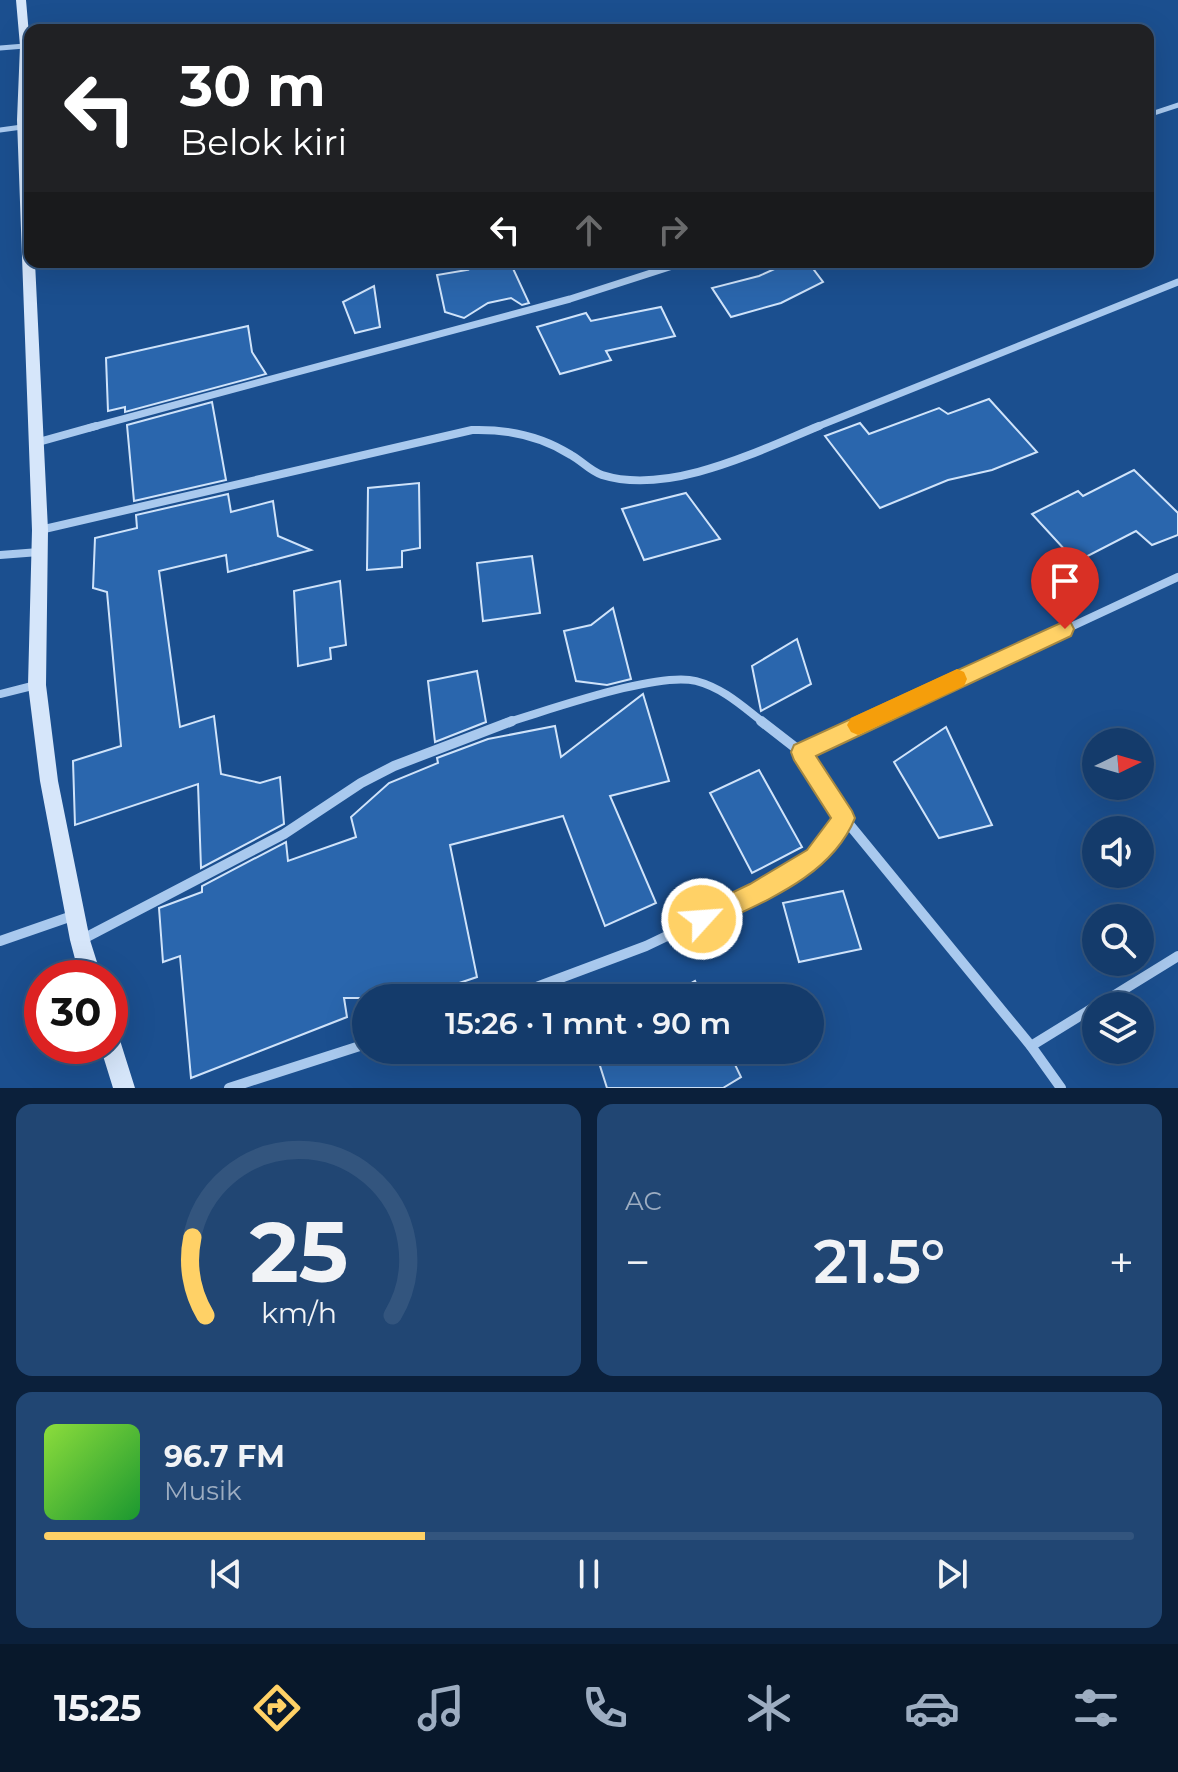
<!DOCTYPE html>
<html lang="id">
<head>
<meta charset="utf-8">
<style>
	:root { --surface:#143b6b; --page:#214673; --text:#f1f3f6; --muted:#9dadc1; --line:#33557e; --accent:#ffd166 }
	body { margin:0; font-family:Montserrat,sans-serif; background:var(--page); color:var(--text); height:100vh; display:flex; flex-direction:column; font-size:30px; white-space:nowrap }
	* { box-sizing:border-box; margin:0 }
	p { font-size:26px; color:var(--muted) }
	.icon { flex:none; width:44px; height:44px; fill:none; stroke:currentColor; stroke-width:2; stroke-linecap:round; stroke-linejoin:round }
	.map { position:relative; height:1088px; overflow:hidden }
	.side { display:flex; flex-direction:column; gap:16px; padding:16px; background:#0b203b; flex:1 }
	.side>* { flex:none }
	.banner { position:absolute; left:24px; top:24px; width:1130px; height:244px; border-radius:16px; box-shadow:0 8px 32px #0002,0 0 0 2px var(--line); background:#202124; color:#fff; overflow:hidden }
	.needle { width:52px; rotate:85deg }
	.controls { position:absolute; left:1082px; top:728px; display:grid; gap:16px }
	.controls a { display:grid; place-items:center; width:72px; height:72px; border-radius:50%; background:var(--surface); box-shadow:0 8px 32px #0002,0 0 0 2px var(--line); font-size:40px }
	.speed { position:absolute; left:24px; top:960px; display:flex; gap:16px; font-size:40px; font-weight:700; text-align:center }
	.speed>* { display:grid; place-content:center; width:104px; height:104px; border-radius:50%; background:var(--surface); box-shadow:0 8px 32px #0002,0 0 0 2px var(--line); line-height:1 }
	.speed .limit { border:12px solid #d22; background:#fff; color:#111 }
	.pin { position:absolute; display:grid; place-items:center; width:68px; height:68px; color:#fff; margin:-82px -34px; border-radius:50% 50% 50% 0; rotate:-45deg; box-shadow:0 0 8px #0007 }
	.pin .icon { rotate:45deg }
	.me { position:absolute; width:88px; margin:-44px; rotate:64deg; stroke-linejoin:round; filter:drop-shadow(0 0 6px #0008) }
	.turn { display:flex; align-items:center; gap:28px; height:168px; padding:0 24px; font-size:36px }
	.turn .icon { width:104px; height:104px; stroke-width:2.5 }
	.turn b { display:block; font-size:56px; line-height:68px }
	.lanes { display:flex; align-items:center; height:76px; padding:0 24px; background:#0003; justify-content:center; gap:40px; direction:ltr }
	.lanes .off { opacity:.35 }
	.big { font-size:60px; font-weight:600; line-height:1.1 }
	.side .tile { flex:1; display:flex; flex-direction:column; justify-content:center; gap:12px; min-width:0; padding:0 28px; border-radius:16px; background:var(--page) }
	.side .dial { align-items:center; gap:0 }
	.dial svg { height:208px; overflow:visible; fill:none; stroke:var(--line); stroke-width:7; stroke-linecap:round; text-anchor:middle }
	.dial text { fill:var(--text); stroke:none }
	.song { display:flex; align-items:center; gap:24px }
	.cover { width:96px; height:96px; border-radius:12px; background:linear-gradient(135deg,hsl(90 70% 55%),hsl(130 70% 35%)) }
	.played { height:8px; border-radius:4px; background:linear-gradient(90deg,var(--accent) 35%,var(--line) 35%) }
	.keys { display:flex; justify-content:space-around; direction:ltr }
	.heat { display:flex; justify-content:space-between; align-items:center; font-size:44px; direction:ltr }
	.side .tiles { flex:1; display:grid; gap:16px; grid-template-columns:1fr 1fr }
	.tile:last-child { grid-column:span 2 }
	.trip { position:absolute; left:352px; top:984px; width:472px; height:80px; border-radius:40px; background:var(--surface); box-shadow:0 8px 32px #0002,0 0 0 2px var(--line); font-weight:600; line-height:80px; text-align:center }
	.tab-bar { display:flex; height:128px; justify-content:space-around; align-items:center; background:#08182b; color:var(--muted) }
	.tab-bar .icon { width:56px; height:56px }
	.tab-bar .on { color:var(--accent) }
	.tab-bar b { font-size:36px; color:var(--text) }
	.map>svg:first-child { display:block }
	.building { fill:#2a66ad; stroke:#cfe3fa; stroke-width:2 }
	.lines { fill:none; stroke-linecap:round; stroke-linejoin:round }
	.street-far3 { stroke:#a9c9ee; stroke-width:5 }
	.street-far2 { stroke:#a9c9ee; stroke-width:7 }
	.street-far1 { stroke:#a9c9ee; stroke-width:8 }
	.street { stroke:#a9c9ee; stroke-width:10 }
	.secondary { fill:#d6e6fa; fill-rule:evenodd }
	.route { fill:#ffd166; stroke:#a68842; stroke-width:2 }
	.slow { fill:#f59e0b }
</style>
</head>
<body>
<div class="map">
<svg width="1178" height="1088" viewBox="0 0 1178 1088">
	<rect width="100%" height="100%" fill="#1b4f8f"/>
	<g class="building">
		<polygon points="455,262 510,262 529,303 522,305 511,298 488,303 464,318 445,312 437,275 467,270"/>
		<polygon points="790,262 808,262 823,282 781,303 731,317 712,288 759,276"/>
		<polygon points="374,286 380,327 355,333 343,302"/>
		<polygon points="661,307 675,336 606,351 611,360 560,374 537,327 586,313 591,321"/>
		<polygon points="248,326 252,352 266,374 125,412 125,407 108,411 106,358"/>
		<polygon points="989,399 1037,452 992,470 948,480 880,508 825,436 860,423 869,434 939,408 948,414"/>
		<polygon points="212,402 226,480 134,501 127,425"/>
		<polygon points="1134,470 1178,513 1178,535 1152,545 1136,531 1076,562 1032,514 1078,491 1083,496"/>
		<polygon points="419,483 420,548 402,551 402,567 367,570 368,488"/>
		<polygon points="686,493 720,539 644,560 622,509"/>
		<polygon points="228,494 231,512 273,501 278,536 311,550 228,572 226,555 159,571 180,727 214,716 221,774 260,783 280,777 284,824 201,868 198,784 75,825 73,761 121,746 107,592 93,588 95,538 137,528 136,515"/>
		<polygon points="532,556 540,613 483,621 477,563"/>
		<polygon points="340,581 346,645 330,648 331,659 298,666 294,591"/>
		<polygon points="613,608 631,679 607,685 576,681 564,631 591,625"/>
		<polygon points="797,639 811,684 761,711 752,666"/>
		<polygon points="477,671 486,722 435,742 428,681"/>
		<polygon points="643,694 669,781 610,796 656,903 605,926 563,816 450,845 477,977 415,998 344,998 347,1017 191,1078 180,956 163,962 159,908 202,892 202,886 286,842 288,861 356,837 351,817 389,783 438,763 437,758 488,739 555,726 561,757"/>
		<polygon points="946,727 992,825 939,838 894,762"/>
		<polygon points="759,770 802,847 752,873 710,793"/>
		<polygon points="843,891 861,949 799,962 783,903"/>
		<polygon points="695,981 703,998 665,998"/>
		<polygon points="595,1050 728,1050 741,1077 723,1088 607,1088"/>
	</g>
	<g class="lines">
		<g class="street-far3">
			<polyline points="0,48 25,46"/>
			<polyline points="1148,115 1178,105"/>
			<polyline points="0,130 22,127"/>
		</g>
		<g class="street-far2">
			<polyline points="89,428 570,299 685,262"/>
			<polyline points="814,428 1178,282"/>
		</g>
		<g class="street-far1">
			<polyline points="35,443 96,426"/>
			<path d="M 40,530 L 472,430 C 507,429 541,436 571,455 C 582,461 590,471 602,475 C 669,496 758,451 819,426"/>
			<polyline points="0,555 39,552"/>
			<polyline points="0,694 36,685"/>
			<path d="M 505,723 C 547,711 657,671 696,681 C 723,688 742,706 764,723"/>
			<polyline points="864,723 1178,577"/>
		</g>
		<g class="street">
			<polyline points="761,721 801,752"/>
			<polyline points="844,818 1031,1046 1061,1088"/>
			<polyline points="81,940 284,834 361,783 394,766 512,721"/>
			<polyline points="0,941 75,915"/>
			<polyline points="507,998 646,946 759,892 815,858 844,818 801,752 868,721"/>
			<polyline points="1097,1006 1178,956"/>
			<polyline points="1031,1046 1096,1006"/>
			<polyline points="229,1088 366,1044"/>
		</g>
		<g class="secondary">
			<polygon points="16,0 26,0 30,46 27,120 30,262 35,262 48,530 46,685 58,781 90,940 102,978 80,978 70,940 40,781 28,685 32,530 17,120 20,46"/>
			<polygon points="110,1031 118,1034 135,1088 113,1088 100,1046 110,1046"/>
		</g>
	</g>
	<path class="route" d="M 1065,621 L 1071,623 L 1074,629 L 1071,636 L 816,756 L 852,811 L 855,818 C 831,877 764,901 711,927 L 702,931 L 694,927 L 691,919 L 694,911 L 750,884 L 807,850 L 831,818 L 794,760 L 791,752 L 794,745 Z"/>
	<polygon class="slow" points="957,669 964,672 967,679 964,686 865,732 858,735 851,732 847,725 851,718"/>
</svg>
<div class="controls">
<a><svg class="needle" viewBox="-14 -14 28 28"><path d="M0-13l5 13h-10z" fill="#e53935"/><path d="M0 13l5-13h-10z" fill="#9dadc1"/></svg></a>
<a><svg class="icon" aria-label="sound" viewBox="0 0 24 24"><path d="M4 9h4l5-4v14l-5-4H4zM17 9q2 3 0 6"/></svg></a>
<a><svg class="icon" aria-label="search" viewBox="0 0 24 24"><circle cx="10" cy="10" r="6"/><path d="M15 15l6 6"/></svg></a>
<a><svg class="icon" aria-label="layers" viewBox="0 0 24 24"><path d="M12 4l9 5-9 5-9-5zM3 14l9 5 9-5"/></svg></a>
</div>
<div class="speed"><div class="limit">30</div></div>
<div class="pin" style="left:1065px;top:629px;background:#d93025"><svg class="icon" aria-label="arrive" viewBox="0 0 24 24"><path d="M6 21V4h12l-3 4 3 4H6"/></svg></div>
<svg class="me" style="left:702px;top:919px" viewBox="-20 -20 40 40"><circle r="17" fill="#ffd166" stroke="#fff" stroke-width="3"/><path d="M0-11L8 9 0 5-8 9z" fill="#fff"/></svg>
<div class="trip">15:26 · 1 mnt · 90 m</div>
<div class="banner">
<div class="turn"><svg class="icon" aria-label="left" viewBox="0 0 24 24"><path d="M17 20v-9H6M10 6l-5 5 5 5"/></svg><div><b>30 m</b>Belok kiri</div></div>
<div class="lanes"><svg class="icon" aria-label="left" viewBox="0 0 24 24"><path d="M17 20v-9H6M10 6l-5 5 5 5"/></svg><svg class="icon off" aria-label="ahead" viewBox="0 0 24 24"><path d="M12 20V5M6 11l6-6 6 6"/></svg><svg class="icon off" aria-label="right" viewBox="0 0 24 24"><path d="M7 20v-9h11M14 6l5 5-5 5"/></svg></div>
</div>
</div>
<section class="side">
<div class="tiles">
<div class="tile dial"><svg viewBox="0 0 100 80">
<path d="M14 69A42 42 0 1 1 86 69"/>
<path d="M14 69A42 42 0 0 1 9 39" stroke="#ffd166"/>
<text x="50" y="56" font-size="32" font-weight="700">25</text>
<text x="50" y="72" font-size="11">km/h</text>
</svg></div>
<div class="tile"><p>AC</p>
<div class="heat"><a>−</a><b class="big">21.5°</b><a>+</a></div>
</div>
<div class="tile">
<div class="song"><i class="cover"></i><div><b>96.7 FM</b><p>Musik</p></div></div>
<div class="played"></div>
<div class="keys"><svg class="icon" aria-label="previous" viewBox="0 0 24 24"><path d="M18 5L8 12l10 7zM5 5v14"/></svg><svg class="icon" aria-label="pause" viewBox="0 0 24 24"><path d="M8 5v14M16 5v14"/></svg><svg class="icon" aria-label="next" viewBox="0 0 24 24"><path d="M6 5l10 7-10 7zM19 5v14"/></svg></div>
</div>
</div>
</section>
<nav class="tab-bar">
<b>15:25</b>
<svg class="icon on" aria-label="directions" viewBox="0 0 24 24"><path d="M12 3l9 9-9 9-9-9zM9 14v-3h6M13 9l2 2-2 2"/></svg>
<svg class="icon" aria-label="music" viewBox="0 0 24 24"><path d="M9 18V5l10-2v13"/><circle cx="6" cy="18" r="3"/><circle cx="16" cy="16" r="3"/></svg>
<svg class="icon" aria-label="phone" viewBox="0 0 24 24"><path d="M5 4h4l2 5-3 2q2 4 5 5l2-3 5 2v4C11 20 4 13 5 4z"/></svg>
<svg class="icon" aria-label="climate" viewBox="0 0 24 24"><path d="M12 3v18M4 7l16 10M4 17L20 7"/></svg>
<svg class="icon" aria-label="car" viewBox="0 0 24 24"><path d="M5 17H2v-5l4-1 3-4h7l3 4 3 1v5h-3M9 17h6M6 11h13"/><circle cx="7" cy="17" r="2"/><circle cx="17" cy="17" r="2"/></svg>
<svg class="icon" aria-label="filters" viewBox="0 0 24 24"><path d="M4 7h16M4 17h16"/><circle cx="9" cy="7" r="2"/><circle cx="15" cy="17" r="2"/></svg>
</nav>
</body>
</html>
